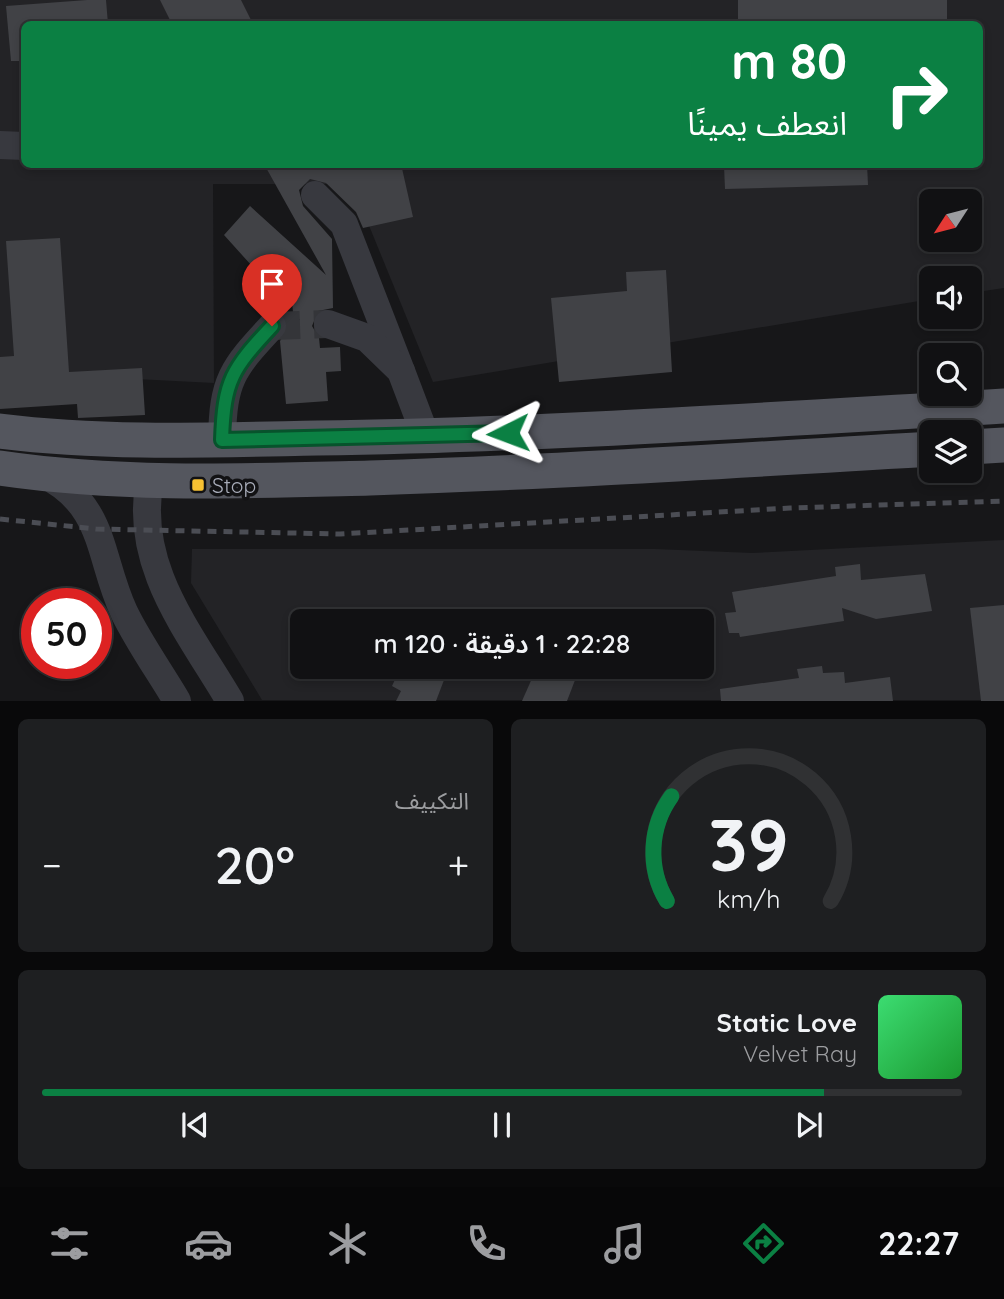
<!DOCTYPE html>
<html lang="ar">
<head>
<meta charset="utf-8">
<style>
	:root { --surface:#111113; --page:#1e1f21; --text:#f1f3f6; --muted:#9c9da0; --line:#303133; --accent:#0b8043 }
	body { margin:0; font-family:Quicksand,"Noto Sans Arabic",sans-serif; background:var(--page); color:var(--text); direction:rtl; height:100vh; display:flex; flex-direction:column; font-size:26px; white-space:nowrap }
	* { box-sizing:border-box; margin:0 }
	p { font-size:23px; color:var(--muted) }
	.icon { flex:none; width:38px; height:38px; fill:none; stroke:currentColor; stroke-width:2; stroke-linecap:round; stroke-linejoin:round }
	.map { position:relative; height:701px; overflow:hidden; direction:ltr }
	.side { display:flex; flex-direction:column; gap:18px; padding:18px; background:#09090a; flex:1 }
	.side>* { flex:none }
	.hud { position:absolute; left:21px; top:21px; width:962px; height:147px; border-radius:10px; box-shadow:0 4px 10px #0003,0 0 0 2px var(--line); direction:rtl; background:#0b8043; color:#fff; overflow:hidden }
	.needle { width:46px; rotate:234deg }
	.fabs { position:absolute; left:919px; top:189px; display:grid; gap:14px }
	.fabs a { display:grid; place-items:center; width:63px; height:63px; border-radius:10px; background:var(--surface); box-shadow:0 4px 10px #0003,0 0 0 2px var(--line); font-size:35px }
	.speed { position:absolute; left:21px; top:588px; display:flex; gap:14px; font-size:35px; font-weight:700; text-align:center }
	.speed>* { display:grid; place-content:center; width:91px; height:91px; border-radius:50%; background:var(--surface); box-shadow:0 4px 10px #0003,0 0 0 2px var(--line); line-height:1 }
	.speed .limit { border:10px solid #d22; background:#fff; color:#111 }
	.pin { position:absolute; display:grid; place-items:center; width:60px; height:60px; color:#fff; margin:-72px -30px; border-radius:50% 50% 50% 0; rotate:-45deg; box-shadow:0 0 7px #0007 }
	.pin .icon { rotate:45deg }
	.me { position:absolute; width:77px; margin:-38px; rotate:267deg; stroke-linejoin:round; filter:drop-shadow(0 0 5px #0008) }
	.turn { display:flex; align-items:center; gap:24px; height:147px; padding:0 21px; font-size:32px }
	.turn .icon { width:91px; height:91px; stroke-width:2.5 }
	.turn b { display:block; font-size:49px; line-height:60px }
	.big { font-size:52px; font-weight:600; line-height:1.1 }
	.side .card { flex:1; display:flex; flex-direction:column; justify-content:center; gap:10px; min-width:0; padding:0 24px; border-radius:10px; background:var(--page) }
	.side .dial { align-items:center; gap:0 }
	.dial svg { height:182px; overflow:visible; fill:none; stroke:var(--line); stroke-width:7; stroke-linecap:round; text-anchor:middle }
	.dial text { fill:var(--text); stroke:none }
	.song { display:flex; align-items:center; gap:21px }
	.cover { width:84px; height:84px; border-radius:10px; background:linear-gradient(135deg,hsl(140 70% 55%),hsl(130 70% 35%)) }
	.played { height:7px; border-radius:4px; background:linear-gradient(90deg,var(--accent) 85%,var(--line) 85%) }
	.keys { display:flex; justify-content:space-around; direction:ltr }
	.heat { display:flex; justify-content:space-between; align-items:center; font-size:38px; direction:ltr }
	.side .tiles { flex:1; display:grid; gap:18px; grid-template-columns:1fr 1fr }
	.card:last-child { grid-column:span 2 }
	.trip { position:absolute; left:290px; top:609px; width:424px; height:70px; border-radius:10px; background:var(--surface); box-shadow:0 4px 10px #0003,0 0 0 2px var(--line); font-weight:600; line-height:70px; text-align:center; direction:rtl }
	.dock { display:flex; height:112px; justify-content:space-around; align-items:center; background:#070708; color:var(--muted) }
	.dock .icon { width:49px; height:49px }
	.dock .selected { color:var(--accent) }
	.dock b { font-size:32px; color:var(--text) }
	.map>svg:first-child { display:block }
	.built { fill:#232326; fill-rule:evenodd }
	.building { fill:#414246 }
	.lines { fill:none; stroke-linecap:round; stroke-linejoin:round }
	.minor-tunnel { stroke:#343539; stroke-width:28; stroke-dasharray:28 14; stroke-linecap:butt }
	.minor { stroke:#38393f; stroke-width:28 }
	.major { stroke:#54565e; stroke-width:35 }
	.rail { stroke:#4b4d54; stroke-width:5; stroke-dasharray:9 7; stroke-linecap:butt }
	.route-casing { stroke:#07532c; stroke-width:18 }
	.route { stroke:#0b8043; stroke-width:12 }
	.poi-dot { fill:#f7c132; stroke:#121214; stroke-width:2.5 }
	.labels { text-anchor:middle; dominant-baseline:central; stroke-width:7; stroke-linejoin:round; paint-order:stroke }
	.poi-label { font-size:21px; fill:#a9adba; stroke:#121214; text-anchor:start }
</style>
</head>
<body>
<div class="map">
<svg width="1004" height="701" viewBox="0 0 1004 701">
	<rect width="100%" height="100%" fill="#171719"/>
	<g class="built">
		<path d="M 0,0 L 1004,0 L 1004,288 L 970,293 L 970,278 L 931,278 L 931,299 L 433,382 L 352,184 L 213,184 L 214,383 L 0,372 ZM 24,24 L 980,24 L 980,164 L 24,164 ZM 931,201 L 970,201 L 970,240 L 931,240 Z"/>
		<path d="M 1004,540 L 1004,700 L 262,700 L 191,583 L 192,549 L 655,549 L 752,553 ZM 303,621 L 702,621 L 702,667 L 303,667 Z"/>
	</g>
	<g class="building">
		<polygon points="87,0 106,0 108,24 24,24 24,61 11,61 6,6"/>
		<polygon points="160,0 241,0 253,24 172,24"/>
		<polygon points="738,0 947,0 947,23 738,24"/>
		<polygon points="264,164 324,164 327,170 355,164 401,164 413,217 363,228 356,212 326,183 310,179 299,190 303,206 332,239 333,308 318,311 312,326 319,338 320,348 340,347 341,371 326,372 328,401 286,404 280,341 288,330 288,321 300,320 293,313 291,285 270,286 224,235 250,206 326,275"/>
		<polygon points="733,164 867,164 868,185 725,189 724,166"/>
		<polygon points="60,238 69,372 142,368 145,415 78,418 77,404 0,409 0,357 14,356 6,241"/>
		<polygon points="666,270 672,372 559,382 551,298 627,291 626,272"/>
		<polygon points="860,564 861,580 925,574 932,611 876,619 842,608 844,621 740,637 739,633 729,633 725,613 736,612 732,592 836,576 835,567"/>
		<polygon points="1004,605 1004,701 981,701 970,608"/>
		<polygon points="822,666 823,673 844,672 845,683 890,677 893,701 721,701 720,689 799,678 797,669"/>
		<polygon points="401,667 411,670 416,667 449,667 436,701 396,701 401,691 392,686"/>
		<polygon points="537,667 560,667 577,675 567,701 522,701"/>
	</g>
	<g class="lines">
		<polyline class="minor-tunnel" points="272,326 328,324"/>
		<g class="minor">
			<polyline points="0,145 24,146"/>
			<polyline points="315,195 344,224 401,371"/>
			<polyline points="328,324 367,338 401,371 426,437"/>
			<path d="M 222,440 C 223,380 232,369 272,326"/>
			<path d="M 43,474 C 106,505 98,556 124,612 C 139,643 160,672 177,701"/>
			<path d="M 150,479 C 133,565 188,630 230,701"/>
		</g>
		<g class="major">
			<path d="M 0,431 C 105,444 212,440 317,438 C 546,435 775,419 1004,406"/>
			<polyline points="970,447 1004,445"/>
			<path d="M 0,468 C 122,486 247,481 370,478 C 557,472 744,460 931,449"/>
		</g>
		<polyline class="rail" points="0,519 96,529 340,534 790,508 1004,501"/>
	</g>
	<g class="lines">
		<defs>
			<path id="route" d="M 272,326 C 232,369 224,380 222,440 L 508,433"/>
		</defs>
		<use href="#route" class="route-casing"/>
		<use href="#route" class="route"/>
	</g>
	<rect class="poi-dot" x="191" y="478" width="14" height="14" rx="3.5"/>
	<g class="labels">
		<g class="poi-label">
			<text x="212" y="485">Stop</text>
		</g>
	</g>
</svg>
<div class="fabs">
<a><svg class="needle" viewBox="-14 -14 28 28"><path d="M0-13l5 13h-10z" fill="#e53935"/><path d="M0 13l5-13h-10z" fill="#9c9da0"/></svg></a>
<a><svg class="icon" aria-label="sound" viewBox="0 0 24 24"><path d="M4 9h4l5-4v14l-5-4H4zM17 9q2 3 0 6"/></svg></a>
<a><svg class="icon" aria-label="search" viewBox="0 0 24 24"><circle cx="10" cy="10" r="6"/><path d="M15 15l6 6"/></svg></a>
<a><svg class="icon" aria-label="layers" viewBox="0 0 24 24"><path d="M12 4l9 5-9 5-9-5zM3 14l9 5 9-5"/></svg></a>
</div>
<div class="speed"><div class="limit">50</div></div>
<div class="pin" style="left:272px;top:326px;background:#d93025"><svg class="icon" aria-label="arrive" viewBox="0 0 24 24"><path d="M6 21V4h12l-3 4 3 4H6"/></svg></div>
<svg class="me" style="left:508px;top:433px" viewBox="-20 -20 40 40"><path d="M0-17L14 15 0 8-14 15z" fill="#0b8043" stroke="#fff" stroke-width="4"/></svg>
<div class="trip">22:28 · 1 دقيقة · 120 m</div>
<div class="hud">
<div class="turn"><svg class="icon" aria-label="right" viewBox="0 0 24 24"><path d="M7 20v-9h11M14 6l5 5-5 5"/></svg><div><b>80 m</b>انعطف يمينًا</div></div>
</div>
</div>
<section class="side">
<div class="tiles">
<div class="card dial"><svg viewBox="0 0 100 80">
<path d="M14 69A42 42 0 1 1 86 69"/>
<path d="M14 69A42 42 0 0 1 16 23" stroke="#0b8043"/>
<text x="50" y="56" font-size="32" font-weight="700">39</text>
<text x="50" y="72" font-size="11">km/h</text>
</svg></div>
<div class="card"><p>التكييف</p>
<div class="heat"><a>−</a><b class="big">20°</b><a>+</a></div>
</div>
<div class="card">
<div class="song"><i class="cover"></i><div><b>Static Love</b><p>Velvet Ray</p></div></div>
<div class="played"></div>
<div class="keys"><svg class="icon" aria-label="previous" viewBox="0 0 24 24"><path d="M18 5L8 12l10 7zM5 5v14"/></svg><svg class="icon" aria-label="pause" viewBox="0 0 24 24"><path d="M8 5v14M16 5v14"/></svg><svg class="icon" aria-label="next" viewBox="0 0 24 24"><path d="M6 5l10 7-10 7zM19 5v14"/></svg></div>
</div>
</div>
</section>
<nav class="dock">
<b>22:27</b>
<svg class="icon selected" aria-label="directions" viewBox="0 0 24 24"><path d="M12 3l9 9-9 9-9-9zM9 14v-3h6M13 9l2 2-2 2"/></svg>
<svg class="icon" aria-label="music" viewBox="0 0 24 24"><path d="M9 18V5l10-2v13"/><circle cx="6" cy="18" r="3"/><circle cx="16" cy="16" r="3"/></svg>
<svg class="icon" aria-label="phone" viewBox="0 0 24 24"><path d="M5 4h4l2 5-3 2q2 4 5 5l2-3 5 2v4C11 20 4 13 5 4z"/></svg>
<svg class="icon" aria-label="climate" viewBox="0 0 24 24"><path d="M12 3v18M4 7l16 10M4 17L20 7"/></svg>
<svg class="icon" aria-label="car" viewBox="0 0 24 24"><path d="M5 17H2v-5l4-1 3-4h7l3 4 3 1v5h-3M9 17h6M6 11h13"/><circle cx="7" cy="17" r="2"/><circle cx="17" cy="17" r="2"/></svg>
<svg class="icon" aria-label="filters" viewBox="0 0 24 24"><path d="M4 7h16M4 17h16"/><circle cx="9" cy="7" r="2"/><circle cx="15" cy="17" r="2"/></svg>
</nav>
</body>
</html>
